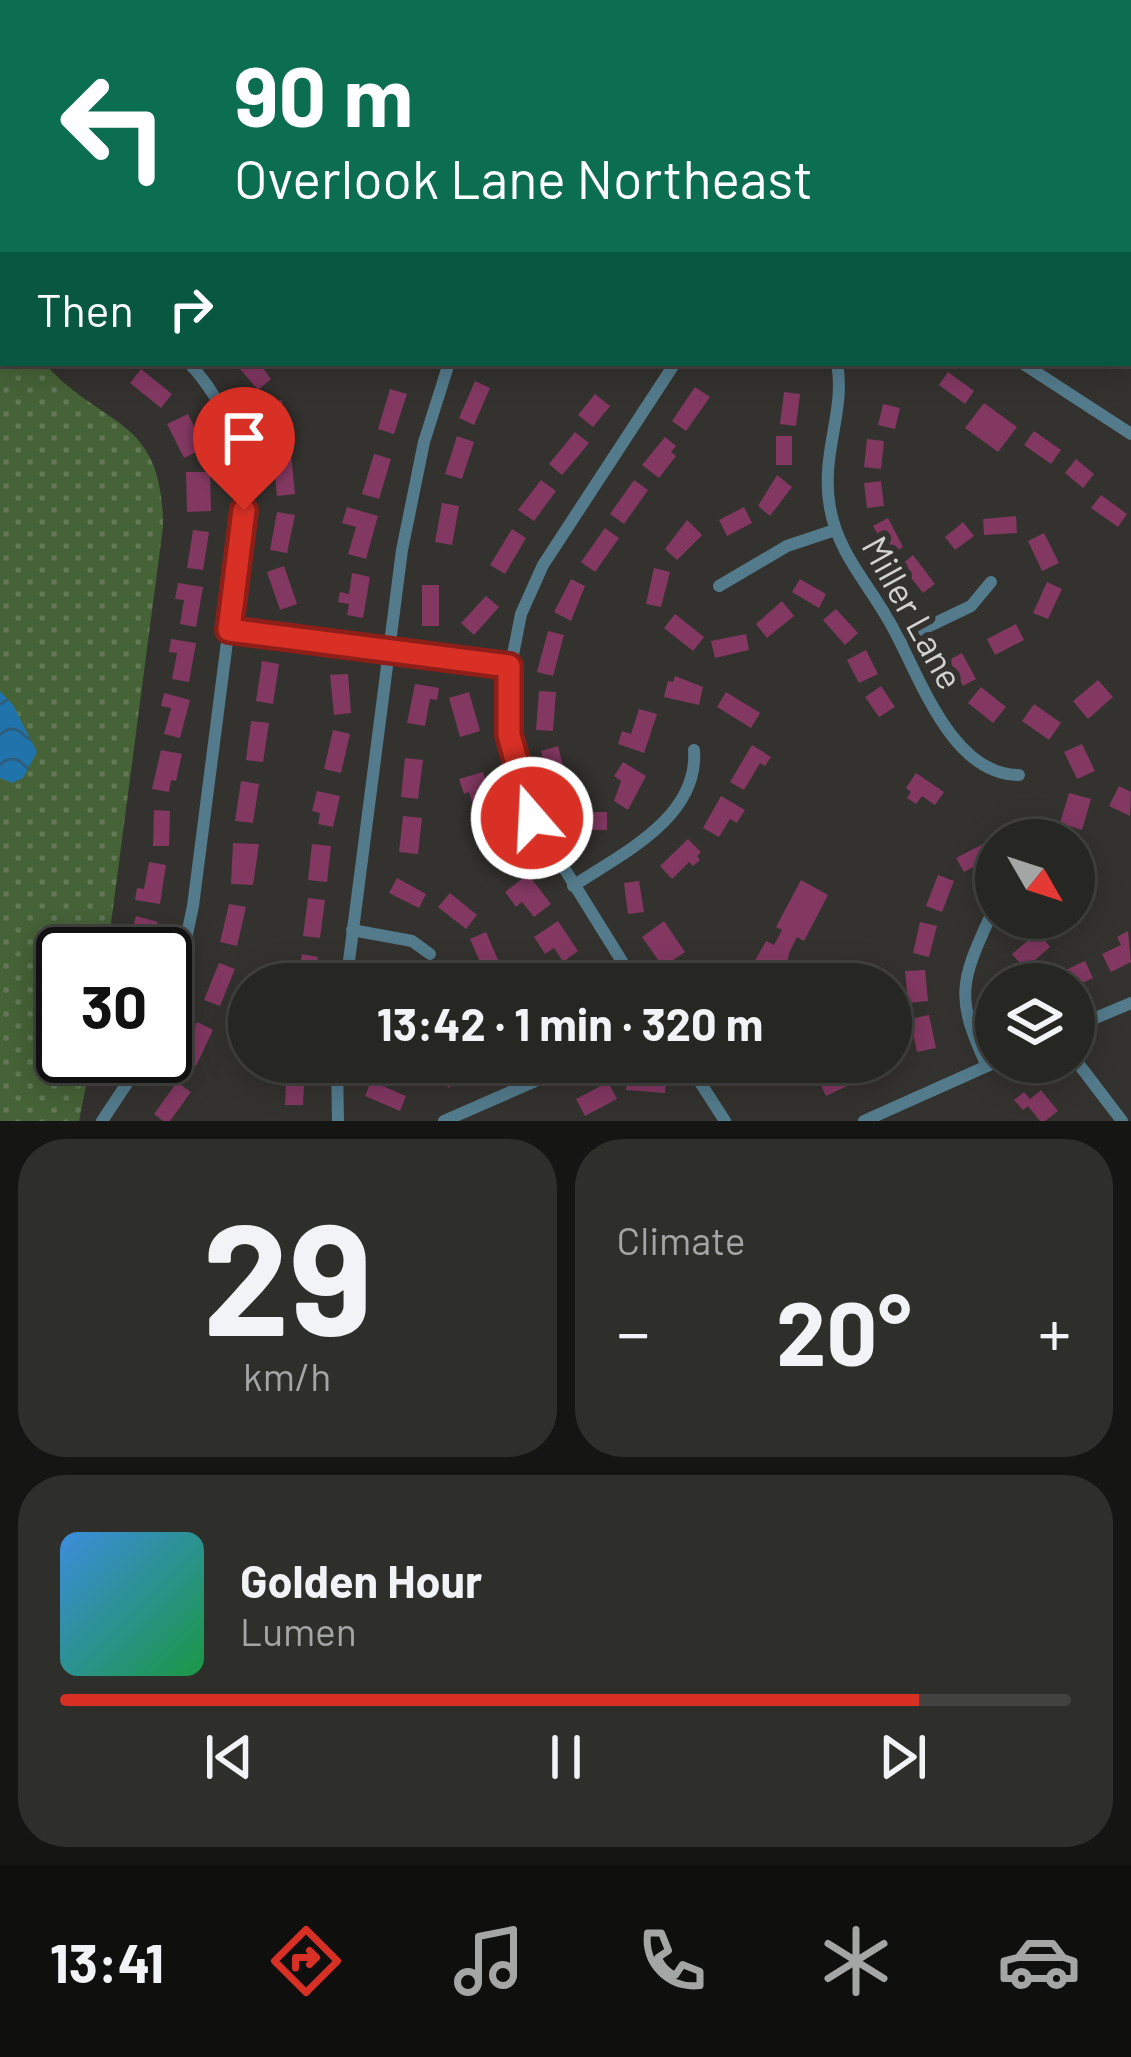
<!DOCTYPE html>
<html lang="en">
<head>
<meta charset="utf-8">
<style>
	:root { --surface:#262622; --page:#2e2e2a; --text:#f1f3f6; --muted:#a4a5a5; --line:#424340; --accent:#d93025 }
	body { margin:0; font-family:Barlow,sans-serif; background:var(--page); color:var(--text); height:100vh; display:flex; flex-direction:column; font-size:45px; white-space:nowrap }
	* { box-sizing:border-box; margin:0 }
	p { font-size:39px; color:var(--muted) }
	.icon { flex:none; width:66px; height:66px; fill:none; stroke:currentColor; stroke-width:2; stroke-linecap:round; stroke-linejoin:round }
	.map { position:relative; height:1121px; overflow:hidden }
	.panel { display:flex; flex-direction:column; gap:18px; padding:18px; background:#151513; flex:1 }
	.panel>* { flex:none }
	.top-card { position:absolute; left:0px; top:0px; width:1131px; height:366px; box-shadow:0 6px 30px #0003,0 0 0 3px var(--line); background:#0b6e4f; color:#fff; overflow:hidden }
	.needle { width:78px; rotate:129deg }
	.buttons { position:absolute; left:975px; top:819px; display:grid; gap:24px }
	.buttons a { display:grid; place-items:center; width:120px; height:120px; border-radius:50%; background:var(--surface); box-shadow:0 6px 30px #0003,0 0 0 3px var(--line); font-size:60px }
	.speed { position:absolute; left:36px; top:927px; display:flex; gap:24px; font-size:60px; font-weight:700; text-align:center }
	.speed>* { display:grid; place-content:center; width:156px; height:156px; border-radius:50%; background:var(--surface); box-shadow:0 6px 30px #0003,0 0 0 3px var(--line); line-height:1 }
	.speed .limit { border:6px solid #111; border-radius:18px; background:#fff; color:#111 }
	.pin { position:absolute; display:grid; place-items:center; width:102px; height:102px; color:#fff; margin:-123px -51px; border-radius:50% 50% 50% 0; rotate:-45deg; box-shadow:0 0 12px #0007 }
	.pin .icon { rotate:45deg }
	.me { position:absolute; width:132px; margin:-66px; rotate:341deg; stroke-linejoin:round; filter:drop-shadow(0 0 9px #0008) }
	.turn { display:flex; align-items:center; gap:42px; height:252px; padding:0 36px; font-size:54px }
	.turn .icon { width:156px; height:156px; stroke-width:2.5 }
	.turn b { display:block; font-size:84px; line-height:102px }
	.then { display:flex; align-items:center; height:114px; padding:0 36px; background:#0003; gap:24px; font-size:45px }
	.big { font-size:90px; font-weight:700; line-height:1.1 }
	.panel .widget { flex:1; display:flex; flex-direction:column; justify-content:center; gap:18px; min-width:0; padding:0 42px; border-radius:48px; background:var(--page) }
	.panel .dial { align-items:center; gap:0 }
	.dial b { font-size:156px; line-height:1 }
	.song { display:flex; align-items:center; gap:36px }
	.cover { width:144px; height:144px; border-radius:18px; background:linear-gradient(135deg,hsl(210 70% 55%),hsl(140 70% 35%)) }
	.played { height:12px; border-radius:6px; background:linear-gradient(90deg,var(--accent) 85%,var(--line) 85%) }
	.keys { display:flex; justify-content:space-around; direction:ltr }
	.heat { display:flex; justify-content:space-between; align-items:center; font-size:66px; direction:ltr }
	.panel .tiles { flex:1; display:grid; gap:18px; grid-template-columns:1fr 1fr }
	.widget:last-child { grid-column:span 2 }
	.trip { position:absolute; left:228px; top:963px; width:684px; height:120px; border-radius:60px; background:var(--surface); box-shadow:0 6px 30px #0003,0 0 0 3px var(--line); font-weight:700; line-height:120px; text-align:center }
	.tab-bar { display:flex; height:192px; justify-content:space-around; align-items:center; background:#0f0f0e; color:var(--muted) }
	.tab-bar .icon { width:84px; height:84px }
	.tab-bar .current { color:var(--accent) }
	.tab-bar b { font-size:54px; color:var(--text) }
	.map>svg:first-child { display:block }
	.green { fill:url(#green-dots) }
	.water { fill:url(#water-waves) }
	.building { fill:#833862 }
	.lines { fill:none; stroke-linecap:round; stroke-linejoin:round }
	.minor { stroke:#537b8c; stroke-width:12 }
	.route-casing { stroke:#8d1f18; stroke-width:30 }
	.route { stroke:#d93025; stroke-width:21 }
	.labels { text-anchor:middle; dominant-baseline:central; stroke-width:12; stroke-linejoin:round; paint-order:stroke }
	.street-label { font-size:36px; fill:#d2d2cf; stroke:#33322e }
</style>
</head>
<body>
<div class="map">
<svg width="1131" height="1121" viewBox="0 0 1131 1121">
	<defs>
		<pattern id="green-dots" width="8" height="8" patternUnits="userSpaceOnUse" patternTransform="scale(3)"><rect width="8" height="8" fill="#466237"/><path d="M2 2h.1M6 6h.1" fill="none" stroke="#607853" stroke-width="1.8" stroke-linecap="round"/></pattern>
		<pattern id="water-waves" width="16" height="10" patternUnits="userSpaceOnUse" patternTransform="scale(3)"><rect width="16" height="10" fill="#2173ab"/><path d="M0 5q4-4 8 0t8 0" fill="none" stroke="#2d5e7f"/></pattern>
	</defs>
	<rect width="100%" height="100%" fill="#33322e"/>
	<path class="green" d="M 0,292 L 3,363 L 44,363 C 104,430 163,415 163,527 L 107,954 L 63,954 L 63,1056 L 92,1056 L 79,1121 L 0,1121 Z"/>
	<polygon class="water" points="0,691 13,705 37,752 23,778 12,783 0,778"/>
	<g class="building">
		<polygon points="235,363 259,363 271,379 258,390"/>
		<polygon points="141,369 172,394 161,408 130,383"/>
		<polygon points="948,372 974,391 965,404 939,385"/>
		<polygon points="475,381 490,388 474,425 459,418"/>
		<polygon points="695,387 710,397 686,431 672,421"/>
		<polygon points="390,389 407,394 394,434 378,429"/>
		<polygon points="784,392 800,394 796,426 780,424"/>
		<polygon points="595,394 610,406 593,427 578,415"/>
		<polygon points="282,400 287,437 271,440 265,403"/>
		<polygon points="984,403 1017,427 998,452 965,428"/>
		<polygon points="883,404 900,408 895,429 878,425"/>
		<polygon points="188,414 205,448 184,458 167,424"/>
		<polygon points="1034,431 1061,450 1051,464 1024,445"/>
		<polygon points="575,432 589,443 562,475 549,464"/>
		<polygon points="457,436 474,442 462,479 445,474"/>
		<rect x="776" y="436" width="16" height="29"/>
		<polygon points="665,437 676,446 671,452 676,456 659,478 642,465"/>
		<polygon points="867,439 884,441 881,469 864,467"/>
		<polygon points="291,454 295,494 277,496 273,456"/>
		<polygon points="374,454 391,459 379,499 362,494"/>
		<polygon points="1076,459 1094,474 1083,488 1065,473"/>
		<polygon points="186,472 210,472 211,511 187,512"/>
		<polygon points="777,475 792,487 770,516 758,506"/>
		<polygon points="541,480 556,491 534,521 518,510"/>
		<polygon points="634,480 648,490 624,524 610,514"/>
		<polygon points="881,481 884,506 867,508 864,483"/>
		<polygon points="1101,495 1127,514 1118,527 1091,508"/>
		<polygon points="442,503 459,506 452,545 435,542"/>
		<polygon points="347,507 378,516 366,559 348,554 356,527 342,523"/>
		<polygon points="744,507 752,523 727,536 719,520"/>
		<polygon points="277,512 295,515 287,553 270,550"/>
		<polygon points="1016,516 1017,533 984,535 983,519"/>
		<polygon points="888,518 903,547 889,554 873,526"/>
		<polygon points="687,520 702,535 677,560 665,549"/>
		<polygon points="963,522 974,536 955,550 945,537"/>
		<polygon points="605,528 619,538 595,572 581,562"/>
		<polygon points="512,529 526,538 505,574 490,565"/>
		<polygon points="193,530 209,532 203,570 187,568"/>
		<polygon points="1044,533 1059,563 1042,571 1028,541"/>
		<polygon points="913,555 935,584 923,593 901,565"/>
		<polygon points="284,566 297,604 280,610 267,572"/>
		<polygon points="654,568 670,572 661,607 646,604"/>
		<polygon points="352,573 370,577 363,618 347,615 349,604 338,602 340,592 349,594"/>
		<polygon points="571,579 585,586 571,621 554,612"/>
		<polygon points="800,579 826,594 819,608 792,592"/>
		<polygon points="1047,582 1062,589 1048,619 1033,613"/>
		<polygon points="178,583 203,587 196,627 180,624 184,600 175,599"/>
		<rect x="422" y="585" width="17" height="41"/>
		<polygon points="486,596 499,607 474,635 461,623"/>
		<polygon points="782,601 794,616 767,638 756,624"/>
		<polygon points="836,609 858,633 845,645 823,620"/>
		<polygon points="675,614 704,637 693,651 664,628"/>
		<polygon points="1016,624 1024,640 995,655 987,639"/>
		<polygon points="548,631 564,635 553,676 537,672"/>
		<polygon points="746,634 749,650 715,658 711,641"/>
		<polygon points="171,639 196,643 189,682 172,679 177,653 169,652"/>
		<polygon points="866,650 878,674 859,683 847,660"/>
		<polygon points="962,653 976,679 963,686 949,660"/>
		<polygon points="262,661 279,664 273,704 256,701"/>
		<polygon points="348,674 351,713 334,715 330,675"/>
		<polygon points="675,676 703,687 699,705 664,697 668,681 673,682"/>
		<polygon points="1098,680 1113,697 1088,719 1073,701"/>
		<polygon points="415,684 439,688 437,700 430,699 425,726 407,723"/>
		<polygon points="881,686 895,707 879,717 865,697"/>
		<polygon points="981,687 1006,707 993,723 968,703"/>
		<polygon points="539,691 556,692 553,731 536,730"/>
		<polygon points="469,692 480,731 460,737 449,698"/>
		<polygon points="726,692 760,713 751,728 717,707"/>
		<polygon points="164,693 190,700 180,738 164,734 171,708 161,706"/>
		<polygon points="1034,704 1061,723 1049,740 1022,721"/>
		<polygon points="639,709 657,714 644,753 618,744 622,731 631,734"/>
		<polygon points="251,721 269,723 263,762 246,760"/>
		<polygon points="333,730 350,734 341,773 324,769"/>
		<polygon points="1082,744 1095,771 1077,779 1064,752"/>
		<polygon points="752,745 771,757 765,766 760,763 744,790 730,782"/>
		<polygon points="558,746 568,786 552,790 541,751"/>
		<polygon points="161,750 182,754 176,781 171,780 169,792 152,789"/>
		<polygon points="405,758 423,760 418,799 401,797"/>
		<polygon points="623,762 646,776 628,810 614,801 621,781 614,776"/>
		<polygon points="483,772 494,806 475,812 469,792 464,794 459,779"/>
		<polygon points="916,773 944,792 935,805 922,796 916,804 907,798 911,792 906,788"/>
		<polygon points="241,781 259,784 253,823 235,821"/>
		<polygon points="1119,786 1131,792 1130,816 1109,806"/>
		<polygon points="317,791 340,796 333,827 318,824 320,813 312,811"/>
		<polygon points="1069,793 1091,799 1082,830 1060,823"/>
		<polygon points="721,796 745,810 737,823 730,819 719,837 703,828"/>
		<polygon points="154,810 170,811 169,846 153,846"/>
		<rect x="567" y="812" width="40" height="18"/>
		<polygon points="403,816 422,818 418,854 399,852"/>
		<polygon points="502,824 522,859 506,868 486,833"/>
		<polygon points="688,839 701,852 697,856 700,860 693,866 689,862 672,879 660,866"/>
		<polygon points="233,843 259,844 253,885 231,884"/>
		<polygon points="985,843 993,857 964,872 956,858"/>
		<polygon points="312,844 331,846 327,882 308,880"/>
		<polygon points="149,862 166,865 160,904 135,900 137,888 144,889"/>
		<polygon points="528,874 551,904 534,917 522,902 516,907 505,892"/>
		<polygon points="938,875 954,881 942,912 926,906"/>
		<polygon points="397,878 426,894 419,908 389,893"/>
		<polygon points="801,880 828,895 804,941 797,937 789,953 788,960 792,963 785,975 795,984 765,984 767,981 757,975 760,970 752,966 766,941 774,945 782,930 776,927"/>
		<polygon points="639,881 644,912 628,914 624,883"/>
		<polygon points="450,893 477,915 466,929 438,907"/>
		<polygon points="308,898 325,900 320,938 303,936"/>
		<polygon points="229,904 246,907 237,946 220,942"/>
		<polygon points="136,916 158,922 150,954 126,952"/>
		<polygon points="558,921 578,951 563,962 554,948 545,954 534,937"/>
		<polygon points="664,921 685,952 663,967 642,937"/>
		<polygon points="920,922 937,926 929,957 913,953"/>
		<polygon points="1128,931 1131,962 1111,972 1102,954 1121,945 1117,937"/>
		<polygon points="486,932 502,969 486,976 470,939"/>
		<polygon points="1038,932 1050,947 1025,969 1012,954"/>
		<polygon points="302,954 318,957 312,984 296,984"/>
		<polygon points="1085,961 1093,978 1074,987 1061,984 1057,974"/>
		<polygon points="219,963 235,969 220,1006 204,1000"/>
		<polygon points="925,970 928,1001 908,1003 905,971"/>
		<polygon points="929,1015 936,1048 917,1052 910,1019"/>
		<polygon points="197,1022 213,1030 196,1066 181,1058"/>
		<polygon points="461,1062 470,1062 476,1074 448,1088 440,1072"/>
		<polygon points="287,1065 305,1066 303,1105 285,1105"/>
		<polygon points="848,1065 856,1082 826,1096 818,1079"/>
		<polygon points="628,1073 666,1077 665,1093 626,1090"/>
		<polygon points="371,1081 406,1096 400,1111 365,1096"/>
		<polygon points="177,1082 191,1092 170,1121 163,1121 154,1114"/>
		<polygon points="608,1082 617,1099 585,1116 576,1099"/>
		<polygon points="1041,1090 1058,1111 1045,1121 1040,1121 1028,1106 1023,1110 1014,1100 1024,1092 1030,1099"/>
	</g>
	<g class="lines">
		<g class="minor">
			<polyline points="467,0 472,3"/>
			<polyline points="639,0 639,3"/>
			<polyline points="878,0 881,3"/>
			<polyline points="66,3 67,0"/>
			<polyline points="288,3 290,0"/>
			<polyline points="914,3 917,0"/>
			<polyline points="1128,122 1131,119"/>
			<path d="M 837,363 C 846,412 820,453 830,508 C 838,553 868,583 889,621 C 918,670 949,775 1019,775"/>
			<polyline points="1022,363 1131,434"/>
			<polyline points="719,586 787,546 835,530"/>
			<polyline points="229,630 509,666"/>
			<polyline points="900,640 971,606 991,582"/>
			<path d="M 573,886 C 621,854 699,818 694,750"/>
			<polyline points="352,930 412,941 430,954"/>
			<polyline points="346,984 402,550 424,442 449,363"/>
			<polyline points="636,984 533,818 513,760 508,680 521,614 543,565 675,363"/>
			<path d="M 165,1013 L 178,977 L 193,906 L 244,510 C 244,453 228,405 189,363"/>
			<polyline points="1074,1027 1131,1003"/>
			<polyline points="1074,1058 1122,1121"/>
			<polyline points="337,1062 338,1121"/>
			<polyline points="687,1062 725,1121"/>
			<path d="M 987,1066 C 955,997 960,982 991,915"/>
			<polyline points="102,1121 145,1056"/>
			<polyline points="444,1121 579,1062"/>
			<polyline points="864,1121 996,1062"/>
		</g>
	</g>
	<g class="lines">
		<defs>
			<polyline id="route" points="244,510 229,630 509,666 509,735 532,818"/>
		</defs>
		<use href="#route" class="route-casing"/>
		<use href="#route" class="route"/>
	</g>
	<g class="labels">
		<g class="street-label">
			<text transform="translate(914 612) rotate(61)">Miller Lane</text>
		</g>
	</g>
</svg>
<div class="buttons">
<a><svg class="needle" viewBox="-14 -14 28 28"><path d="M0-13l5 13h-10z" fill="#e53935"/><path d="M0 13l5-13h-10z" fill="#a4a5a5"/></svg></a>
<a><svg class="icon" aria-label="layers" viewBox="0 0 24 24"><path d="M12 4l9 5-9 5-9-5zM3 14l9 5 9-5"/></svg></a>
</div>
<div class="speed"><div class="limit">30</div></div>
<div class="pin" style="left:244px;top:510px;background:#d93025"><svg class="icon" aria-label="arrive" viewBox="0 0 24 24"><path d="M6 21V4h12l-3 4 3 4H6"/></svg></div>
<svg class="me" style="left:532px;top:818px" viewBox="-20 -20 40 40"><circle r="17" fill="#d93025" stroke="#fff" stroke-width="3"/><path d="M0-11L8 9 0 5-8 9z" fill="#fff"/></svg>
<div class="trip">13:42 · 1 min · 320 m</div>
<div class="top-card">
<div class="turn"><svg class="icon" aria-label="left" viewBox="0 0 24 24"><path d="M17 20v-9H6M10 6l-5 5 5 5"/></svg><div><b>90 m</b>Overlook Lane Northeast</div></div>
<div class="then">Then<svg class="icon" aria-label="right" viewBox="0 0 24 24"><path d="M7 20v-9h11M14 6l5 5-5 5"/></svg></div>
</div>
</div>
<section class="panel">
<div class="tiles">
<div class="widget dial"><b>29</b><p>km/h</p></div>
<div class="widget"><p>Climate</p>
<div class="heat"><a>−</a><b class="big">20°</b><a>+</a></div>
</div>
<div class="widget">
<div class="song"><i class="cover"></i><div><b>Golden Hour</b><p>Lumen</p></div></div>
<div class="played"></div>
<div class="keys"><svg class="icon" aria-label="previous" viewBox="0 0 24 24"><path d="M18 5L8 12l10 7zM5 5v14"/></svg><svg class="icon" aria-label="pause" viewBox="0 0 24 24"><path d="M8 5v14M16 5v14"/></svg><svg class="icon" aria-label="next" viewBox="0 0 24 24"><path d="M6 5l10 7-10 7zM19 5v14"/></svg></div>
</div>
</div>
</section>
<nav class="tab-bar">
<b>13:41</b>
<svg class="icon current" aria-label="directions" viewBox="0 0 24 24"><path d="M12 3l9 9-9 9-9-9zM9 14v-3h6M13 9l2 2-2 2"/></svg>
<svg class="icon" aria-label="music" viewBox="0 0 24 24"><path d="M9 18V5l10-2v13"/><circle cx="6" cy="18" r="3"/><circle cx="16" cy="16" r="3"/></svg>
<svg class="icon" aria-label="phone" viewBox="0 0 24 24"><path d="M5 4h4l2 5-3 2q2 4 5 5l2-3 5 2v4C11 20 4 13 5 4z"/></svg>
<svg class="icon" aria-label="climate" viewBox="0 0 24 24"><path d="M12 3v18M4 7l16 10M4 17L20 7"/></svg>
<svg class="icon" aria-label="car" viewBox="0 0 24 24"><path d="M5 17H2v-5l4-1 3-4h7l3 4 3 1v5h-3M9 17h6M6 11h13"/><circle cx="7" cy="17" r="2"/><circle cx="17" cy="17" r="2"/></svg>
</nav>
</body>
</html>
